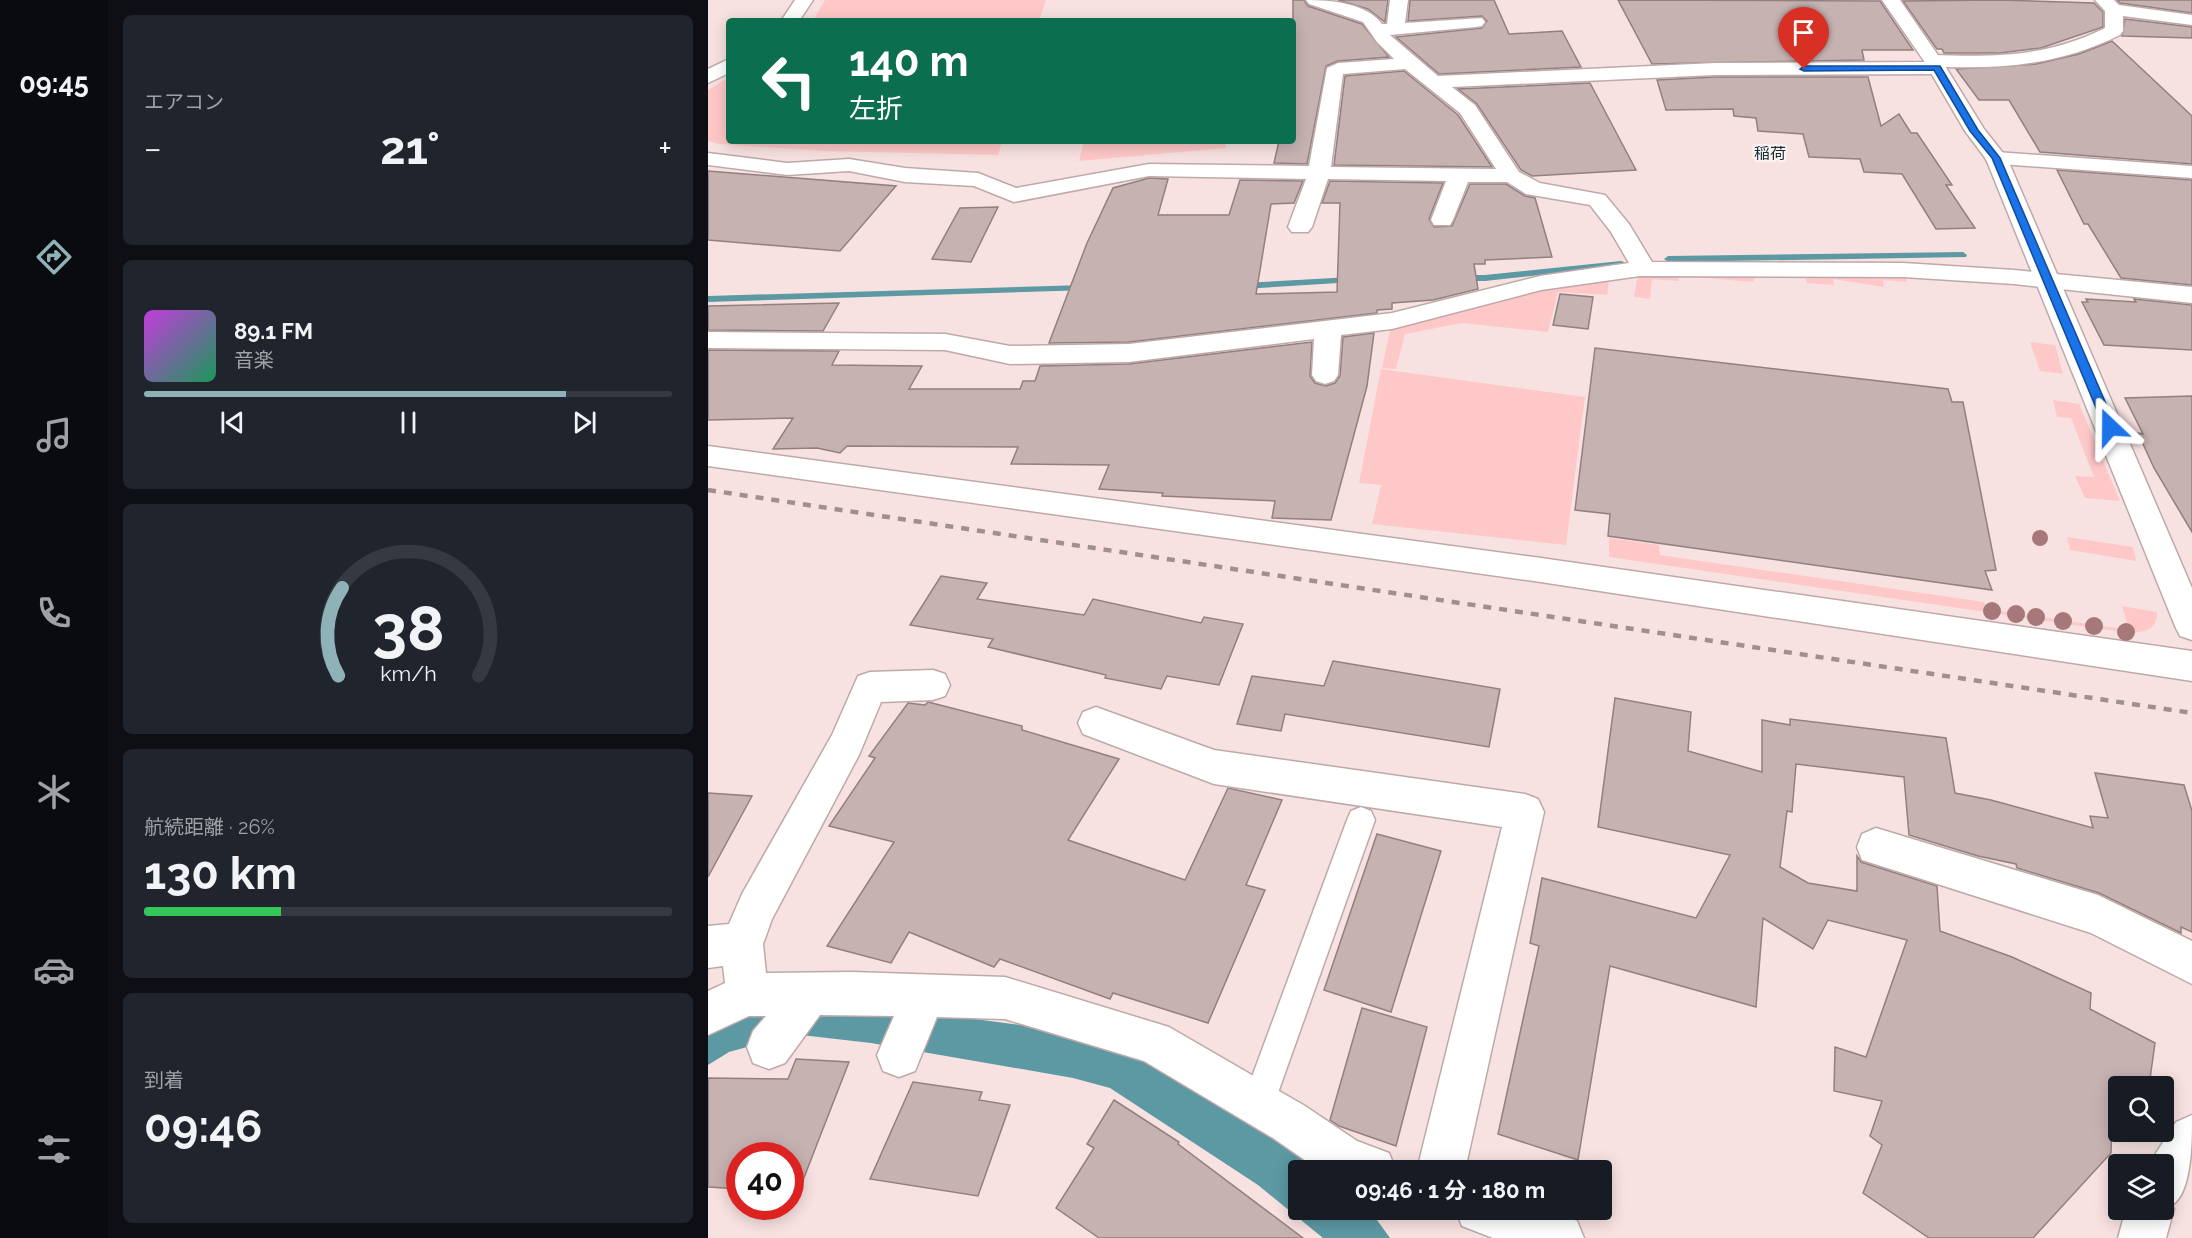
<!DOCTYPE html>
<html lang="ja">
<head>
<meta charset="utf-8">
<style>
	:root { --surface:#171b24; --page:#20242c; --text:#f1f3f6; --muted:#9ea1a6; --line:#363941; --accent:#8eb2b8 }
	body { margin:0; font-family:Raleway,"Noto Sans JP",sans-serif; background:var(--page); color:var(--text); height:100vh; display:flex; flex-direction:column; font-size:22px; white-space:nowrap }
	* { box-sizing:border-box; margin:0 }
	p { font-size:20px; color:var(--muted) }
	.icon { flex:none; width:33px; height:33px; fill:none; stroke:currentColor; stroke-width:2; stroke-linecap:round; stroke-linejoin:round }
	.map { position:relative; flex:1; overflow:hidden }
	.sheet { display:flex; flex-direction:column; gap:15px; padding:15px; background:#0d0f14; width:600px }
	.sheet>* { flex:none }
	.top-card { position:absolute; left:18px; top:18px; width:570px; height:126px; border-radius:6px; box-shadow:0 3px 15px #0003; background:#0b6e4f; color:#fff; overflow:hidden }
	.buttons { position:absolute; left:1400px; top:1076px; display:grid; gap:12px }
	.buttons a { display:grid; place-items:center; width:66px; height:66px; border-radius:6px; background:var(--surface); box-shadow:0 3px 15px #0003; font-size:30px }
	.speed { position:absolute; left:18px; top:1142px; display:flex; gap:12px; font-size:30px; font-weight:700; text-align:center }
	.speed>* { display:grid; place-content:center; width:78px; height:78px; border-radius:50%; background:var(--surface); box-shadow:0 3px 15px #0003; line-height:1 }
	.speed .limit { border:9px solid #d22; background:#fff; color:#111 }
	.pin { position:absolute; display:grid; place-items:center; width:51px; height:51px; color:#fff; margin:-62px -26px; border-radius:50% 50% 50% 0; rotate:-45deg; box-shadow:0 0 6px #0007 }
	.pin .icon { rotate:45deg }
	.me { position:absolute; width:66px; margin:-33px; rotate:337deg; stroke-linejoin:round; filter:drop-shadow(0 0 4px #0008) }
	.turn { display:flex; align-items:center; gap:21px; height:126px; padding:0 24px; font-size:27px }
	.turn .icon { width:78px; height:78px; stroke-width:2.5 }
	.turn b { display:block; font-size:42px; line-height:51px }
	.big { font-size:45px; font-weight:700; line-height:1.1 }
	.sheet .widget { flex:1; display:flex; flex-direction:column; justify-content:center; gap:9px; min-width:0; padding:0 21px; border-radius:9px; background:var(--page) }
	.sheet .dial { align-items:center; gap:0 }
	.dial svg { height:156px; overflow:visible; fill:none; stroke:var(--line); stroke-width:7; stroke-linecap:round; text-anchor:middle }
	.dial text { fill:var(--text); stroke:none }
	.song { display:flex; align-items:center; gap:18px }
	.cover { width:72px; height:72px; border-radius:9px; background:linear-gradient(135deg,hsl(290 70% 55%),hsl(150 70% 35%)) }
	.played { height:6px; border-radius:3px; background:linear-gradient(90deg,var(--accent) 80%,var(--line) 80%) }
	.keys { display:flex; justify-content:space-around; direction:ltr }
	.heat { display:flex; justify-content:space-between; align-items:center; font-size:33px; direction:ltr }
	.charge { height:9px; border-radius:4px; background:linear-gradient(90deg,#34c759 26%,var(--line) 0) }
	.trip { position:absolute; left:580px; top:1160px; width:324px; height:60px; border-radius:6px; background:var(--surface); box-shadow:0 3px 15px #0003; font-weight:700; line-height:60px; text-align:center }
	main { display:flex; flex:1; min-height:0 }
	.dock { display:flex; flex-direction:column; width:108px; justify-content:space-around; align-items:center; background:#090b0e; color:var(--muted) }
	.dock .icon { width:42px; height:42px }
	.dock .on { color:var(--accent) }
	.dock b { font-size:27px; color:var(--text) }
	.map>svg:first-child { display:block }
	.green { fill:#ffc8c8 }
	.water { fill:#5c99a3 }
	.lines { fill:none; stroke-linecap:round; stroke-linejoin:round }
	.stream { fill:#5c99a3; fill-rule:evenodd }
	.building { fill:#c7b2b2; stroke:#937f7f; stroke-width:1.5 }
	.lane-casing { stroke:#bea9a9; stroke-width:3 }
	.street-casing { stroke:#bea9a9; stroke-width:3 }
	.secondary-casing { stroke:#bea9a9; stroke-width:3 }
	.lane { fill:#fff; fill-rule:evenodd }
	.street { fill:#fff; fill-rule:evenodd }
	.secondary { fill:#fff; fill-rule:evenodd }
	.rail { stroke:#9f8f8e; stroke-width:4.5; stroke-dasharray:8 8; stroke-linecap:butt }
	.tree { fill:#a6787a }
	.route { fill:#1a73e8; stroke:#114b97; stroke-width:1.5 }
	.labels { text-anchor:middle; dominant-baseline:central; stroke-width:4.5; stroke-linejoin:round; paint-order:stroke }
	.far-quarter-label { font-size:16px; fill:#103237; stroke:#fff1f1 }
</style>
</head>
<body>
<main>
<nav class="dock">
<b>09:45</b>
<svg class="icon on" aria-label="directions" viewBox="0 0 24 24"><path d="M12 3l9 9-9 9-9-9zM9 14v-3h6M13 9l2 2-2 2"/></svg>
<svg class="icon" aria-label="music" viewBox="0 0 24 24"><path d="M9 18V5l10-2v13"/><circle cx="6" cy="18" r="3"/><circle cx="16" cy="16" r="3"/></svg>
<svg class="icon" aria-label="phone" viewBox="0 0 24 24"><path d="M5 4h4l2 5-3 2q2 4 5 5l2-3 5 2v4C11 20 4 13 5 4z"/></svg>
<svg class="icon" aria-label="climate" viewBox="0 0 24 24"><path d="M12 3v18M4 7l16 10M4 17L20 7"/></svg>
<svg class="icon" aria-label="car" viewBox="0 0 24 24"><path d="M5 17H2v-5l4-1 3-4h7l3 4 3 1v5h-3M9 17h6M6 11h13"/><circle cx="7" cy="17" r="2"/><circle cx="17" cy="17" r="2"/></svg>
<svg class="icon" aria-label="filters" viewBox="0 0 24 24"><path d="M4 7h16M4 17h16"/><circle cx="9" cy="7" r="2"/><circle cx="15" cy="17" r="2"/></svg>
</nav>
<section class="sheet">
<div class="widget"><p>エアコン</p>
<div class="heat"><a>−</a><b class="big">21°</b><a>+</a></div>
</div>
<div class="widget">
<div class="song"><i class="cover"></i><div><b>89.1 FM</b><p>音楽</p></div></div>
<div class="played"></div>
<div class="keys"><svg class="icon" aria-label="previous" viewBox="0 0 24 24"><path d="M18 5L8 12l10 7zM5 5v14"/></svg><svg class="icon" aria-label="pause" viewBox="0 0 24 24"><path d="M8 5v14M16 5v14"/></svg><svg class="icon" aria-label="next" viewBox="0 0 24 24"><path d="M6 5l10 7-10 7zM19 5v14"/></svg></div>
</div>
<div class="widget dial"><svg viewBox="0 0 100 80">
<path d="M14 69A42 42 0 1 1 86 69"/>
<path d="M14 69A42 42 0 0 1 16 24" stroke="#8eb2b8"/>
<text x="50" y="56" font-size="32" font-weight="700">38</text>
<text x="50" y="72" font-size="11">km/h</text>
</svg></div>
<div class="widget"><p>航続距離 · 26%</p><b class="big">130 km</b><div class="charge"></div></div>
<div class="widget"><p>到着</p><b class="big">09:46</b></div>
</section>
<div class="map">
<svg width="1484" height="1238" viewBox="0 0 1484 1238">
	<rect width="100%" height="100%" fill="#f8e2e1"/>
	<g class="green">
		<polygon points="117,0 338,0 331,21 105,21"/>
		<polygon points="21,77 21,141 294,141 290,155 118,151 11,144 0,141 0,90"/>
		<polygon points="376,141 518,141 518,148 371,161"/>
		<polygon points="1006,272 1198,278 1199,282 1175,280 1176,287 1125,279 1126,285 1099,283 1097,277 1046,274 1046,282 971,276 970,281 944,279 942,299 926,297 930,273"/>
		<polygon points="902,276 899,295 850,292 840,332 754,323 697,334 688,369 674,368 683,326 833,285"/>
		<polygon points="1322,342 1347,345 1355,374 1332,371"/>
		<polygon points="673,369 877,397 858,545 664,524 673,485 651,483"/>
		<polygon points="1345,400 1371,404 1412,501 1377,498 1367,476 1386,477 1363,418 1349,417"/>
		<polygon points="1359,537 1425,547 1428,561 1362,550"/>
		<path d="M 901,538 L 951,545 L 952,555 L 1276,602 L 1278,609 L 1421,630 L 1414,606 L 1449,612 C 1449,630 1438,632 1421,633 L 901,557 Z"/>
	</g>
	<polygon class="water" points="206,1011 319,1026 441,1062 483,1084 616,1170 591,1170 591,1209 661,1209 682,1238 615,1238 550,1185 402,1088 365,1078 163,1043 93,1035 60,1041 21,1052 0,1065 0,1033 42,1014"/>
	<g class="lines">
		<g class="stream">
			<polygon points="1255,252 1259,255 1258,257 960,262 956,259 960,256"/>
			<polygon points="913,261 916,262 916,266 777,281 754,281 750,278 754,275 777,275"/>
			<polygon points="643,277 646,278 646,282 535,289 531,286 535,283"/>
			<polygon points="377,285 380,286 380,290 0,302 0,296"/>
		</g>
	</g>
	<g class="building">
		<polygon points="585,0 596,0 600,6 654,24 681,57 630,61 618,66 599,164 566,163 571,141 585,141"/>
		<polygon points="630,0 680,0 677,22 660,9"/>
		<polygon points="702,0 786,0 801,34 854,31 873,67 731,74 688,37 774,28 779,21 774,16 700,21"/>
		<polygon points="910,0 1172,1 1205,50 1154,50 1156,60 944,64"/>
		<polygon points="1291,0 1386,3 1395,12 1395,27 1333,48 1292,53 1236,53 1234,49 1229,49 1195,1"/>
		<polygon points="1409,0 1484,0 1484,13 1412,3"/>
		<polygon points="1417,19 1484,27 1484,38 1414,36"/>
		<polygon points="1404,41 1484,116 1484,164 1332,152 1301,100 1271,100 1248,69 1328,64 1371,54"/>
		<polygon points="696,71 750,115 784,167 626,165 637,76"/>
		<polygon points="1007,77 1160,77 1173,126 1191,114 1203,133 1209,133 1244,185 1238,185 1267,228 1228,229 1194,174 1156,172 1152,159 1101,157 1095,134 1050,131 1048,118 1026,116 1025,109 958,110 949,80"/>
		<polygon points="882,83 928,170 824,176 813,170 769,104 750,89"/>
		<polygon points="1349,170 1484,180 1484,285 1413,278 1380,224 1376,224"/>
		<polygon points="0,171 188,186 132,251 0,240"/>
		<polygon points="441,178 460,179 450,215 521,215 532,180 595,181 586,203 563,204 548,294 629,292 632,203 614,203 622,181 735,183 721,219 726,227 744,226 762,184 798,184 817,196 827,198 844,257 777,260 777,264 766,264 770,289 725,300 684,303 684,309 669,310 669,313 421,342 341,343 379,243 405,188"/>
		<polygon points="290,207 263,262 224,259 252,208"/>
		<polygon points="852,294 885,297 880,329 845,325"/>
		<polygon points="1378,299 1428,302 1426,299 1484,305 1484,350 1396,345 1374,302 1380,302"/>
		<polygon points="131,303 115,331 0,330 0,306"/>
		<polygon points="666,333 659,386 623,520 564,518 567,501 454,496 455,493 391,489 401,465 303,464 310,447 139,446 132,453 109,448 65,449 85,418 0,420 0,350 131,351 124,365 214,366 201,389 312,389 315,381 327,381 332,366 421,364 604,342 602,376 607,383 618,386 627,383 632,376 635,337"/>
		<polygon points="887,348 1240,389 1244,402 1255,402 1288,570 1277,571 1284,590 900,536 902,514 867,510"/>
		<polygon points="1484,396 1484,532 1446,468 1430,433 1435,434 1417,398"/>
		<polygon points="233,576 279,583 269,599 376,615 385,599 493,623 496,617 535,624 511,685 459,676 453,689 397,678 398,675 280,647 285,639 202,625"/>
		<polygon points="625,661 792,689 781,747 577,714 573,731 529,724 544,676 616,686"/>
		<polygon points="907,698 983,712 980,751 1054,772 1054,720 1082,725 1082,719 1238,738 1247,793 1283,800 1385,828 1382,816 1400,818 1387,773 1476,785 1484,811 1484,932 1473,927 1473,933 1391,893 1309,868 1308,864 1270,856 1201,835 1196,777 1088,764 1084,812 1079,811 1072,867 1100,883 1149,891 1149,856 1153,862 1229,886 1232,931 1304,957 1383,993 1382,1009 1447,1043 1441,1086 1405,1086 1403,1153 1325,1238 1221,1238 1155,1193 1174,1145 1162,1136 1174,1101 1126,1091 1127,1047 1158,1057 1199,940 1120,920 1105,949 1055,918 1048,1007 902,966 870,1160 790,1134 831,946 822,943 834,878 988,918 1022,855 890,827"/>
		<polygon points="220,702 314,726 314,730 411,759 360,840 477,880 520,788 574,800 538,885 557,890 500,1023 405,993 402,999 292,959 286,967 201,932 183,963 119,946 186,842 121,826 167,758 161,756 200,703 217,705"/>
		<polygon points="0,793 44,796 0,877"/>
		<polygon points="669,834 733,851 683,1012 616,990"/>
		<polygon points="654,1008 719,1027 688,1146 631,1126 622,1120"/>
		<polygon points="88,1059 141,1062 90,1193 82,1192 82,1155 32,1155 32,1189 0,1187 0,1078 80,1079"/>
		<polygon points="205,1082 274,1092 271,1100 302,1105 270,1196 162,1179"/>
		<polygon points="406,1100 471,1142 470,1144 595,1238 391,1238 348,1208 386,1148 379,1144"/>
	</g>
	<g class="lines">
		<defs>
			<polygon id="lane" points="653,807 663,811 667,820 566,1104 562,1116 550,1120 538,1116 534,1104 639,820 643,811"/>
			<g id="street">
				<polygon points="87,0 105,0 91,21 73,21"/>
				<path d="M 598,0 C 623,0 659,3 674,24 L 679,24 L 682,0 L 700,0 L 697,23 L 774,18 L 777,22 L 774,26 L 768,27 L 682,35 L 730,76 L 1007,63 L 1217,62 L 1218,57 L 1225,55 C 1289,57 1338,57 1397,28 L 1397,11 L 1387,0 L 1406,0 L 1411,5 L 1484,15 L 1484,25 L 1415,16 L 1415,31 L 1412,35 C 1356,63 1301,69 1238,67 L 1236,72 L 1229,74 L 1007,75 L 744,87 L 767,105 L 811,172 L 832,183 L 897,195 L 921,224 L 944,262 L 1195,263 L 1306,270 L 1484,287 L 1484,303 L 1306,284 L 1195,277 L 932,276 L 833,290 L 684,329 L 633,335 L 630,375 L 626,381 L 617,384 L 608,381 L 604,375 L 606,339 L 421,362 L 302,364 L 237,350 L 0,348 L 0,332 L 237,334 L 302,346 L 421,344 L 684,313 L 832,276 L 921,263 L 903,232 L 882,205 L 818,194 L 799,182 L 760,182 L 745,220 L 742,225 L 726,225 L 723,220 L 738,181 L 620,179 L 604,227 L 600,232 L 584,232 L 580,227 L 598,179 L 441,176 L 306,202 L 266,186 L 197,182 L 141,171 L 79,175 L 0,165 L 0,153 L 79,163 L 141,159 L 197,168 L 270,173 L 308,188 L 441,164 L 601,166 L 619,68 L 630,63 L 686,59 L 669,42 L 655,22 L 601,4 ZM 697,69 L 752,113 L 788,169 L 623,167 L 635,74 Z"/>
				<polygon points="21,59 21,73 0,83 0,69"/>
				<polygon points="1288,152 1484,166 1484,178 1280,163 1277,158 1280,153"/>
				<polygon points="225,670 237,674 242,685 237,696 225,700 173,702 151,755 64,919 55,944 58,973 144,972 297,977 461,1027 597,1106 649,1141 681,1153 688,1170 611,1170 565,1138 436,1061 297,1019 229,1017 207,1071 191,1077 175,1071 169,1055 186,1016 112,1015 77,1063 61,1069 45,1063 39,1047 45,1031 58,1016 41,1016 0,1035 0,991 17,983 15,966 0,968 0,926 21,924 34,894 124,735 150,676 162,672"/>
				<polygon points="388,707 506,750 817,794 830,799 836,812 757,1170 709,1170 794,827 506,784 375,734 370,723 375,712"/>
				<polygon points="1168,828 1390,895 1484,941 1484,984 1383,933 1154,860 1149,847 1154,834"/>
				<polygon points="747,1209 839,1209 869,1221 876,1238 785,1238 754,1226"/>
			</g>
			<g id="secondary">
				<polygon points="1174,0 1192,0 1234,61 1276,129 1299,158 1484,588 1484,640 1472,636 1467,626 1278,159 1257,131 1216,61"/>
				<polygon points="0,446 826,557 1484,651 1484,681 826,581 0,466"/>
				<path d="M 1484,1115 C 1484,1141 1484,1193 1464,1205 L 1466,1209 L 1458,1238 L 1410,1238 L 1418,1209 L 1455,1209 L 1455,1164 L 1441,1164 L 1468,1122 Z"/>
			</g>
		</defs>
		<use href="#lane" class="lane-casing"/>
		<use href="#street" class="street-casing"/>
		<use href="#secondary" class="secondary-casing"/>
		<use href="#lane" class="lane"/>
		<use href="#street" class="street"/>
		<use href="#secondary" class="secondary"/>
		<polyline class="rail" points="0,490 1484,713"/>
	</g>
	<g class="tree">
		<circle cx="1332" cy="538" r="8"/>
		<circle cx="1284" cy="611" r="9"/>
		<circle cx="1308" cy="614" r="9"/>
		<circle cx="1328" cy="617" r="9"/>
		<circle cx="1355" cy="621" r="9"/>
		<circle cx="1386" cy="626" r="9"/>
		<circle cx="1418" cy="632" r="9"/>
	</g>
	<polygon class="route" points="1232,66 1270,130 1292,158 1408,427 1406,430 1402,431 1396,427 1284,158 1262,131 1226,70 1096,71 1092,69 1096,66"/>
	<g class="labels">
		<g class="far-quarter-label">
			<text x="1062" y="153">稲荷</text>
		</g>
	</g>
</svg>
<div class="buttons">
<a><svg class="icon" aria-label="search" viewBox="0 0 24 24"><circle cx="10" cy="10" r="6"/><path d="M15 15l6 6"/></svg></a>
<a><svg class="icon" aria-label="layers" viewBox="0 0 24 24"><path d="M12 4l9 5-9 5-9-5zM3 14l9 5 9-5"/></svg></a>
</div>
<div class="speed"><div class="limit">40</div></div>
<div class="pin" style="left:1096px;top:69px;background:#d93025"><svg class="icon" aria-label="arrive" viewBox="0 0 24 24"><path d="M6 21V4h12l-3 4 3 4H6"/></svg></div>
<svg class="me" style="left:1402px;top:427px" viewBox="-20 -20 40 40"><path d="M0-17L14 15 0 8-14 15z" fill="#1a73e8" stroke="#fff" stroke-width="4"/></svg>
<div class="trip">09:46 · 1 分 · 180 m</div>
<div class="top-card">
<div class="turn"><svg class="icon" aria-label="left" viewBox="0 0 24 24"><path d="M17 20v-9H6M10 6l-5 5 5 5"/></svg><div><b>140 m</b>左折</div></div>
</div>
</div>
</main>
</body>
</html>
